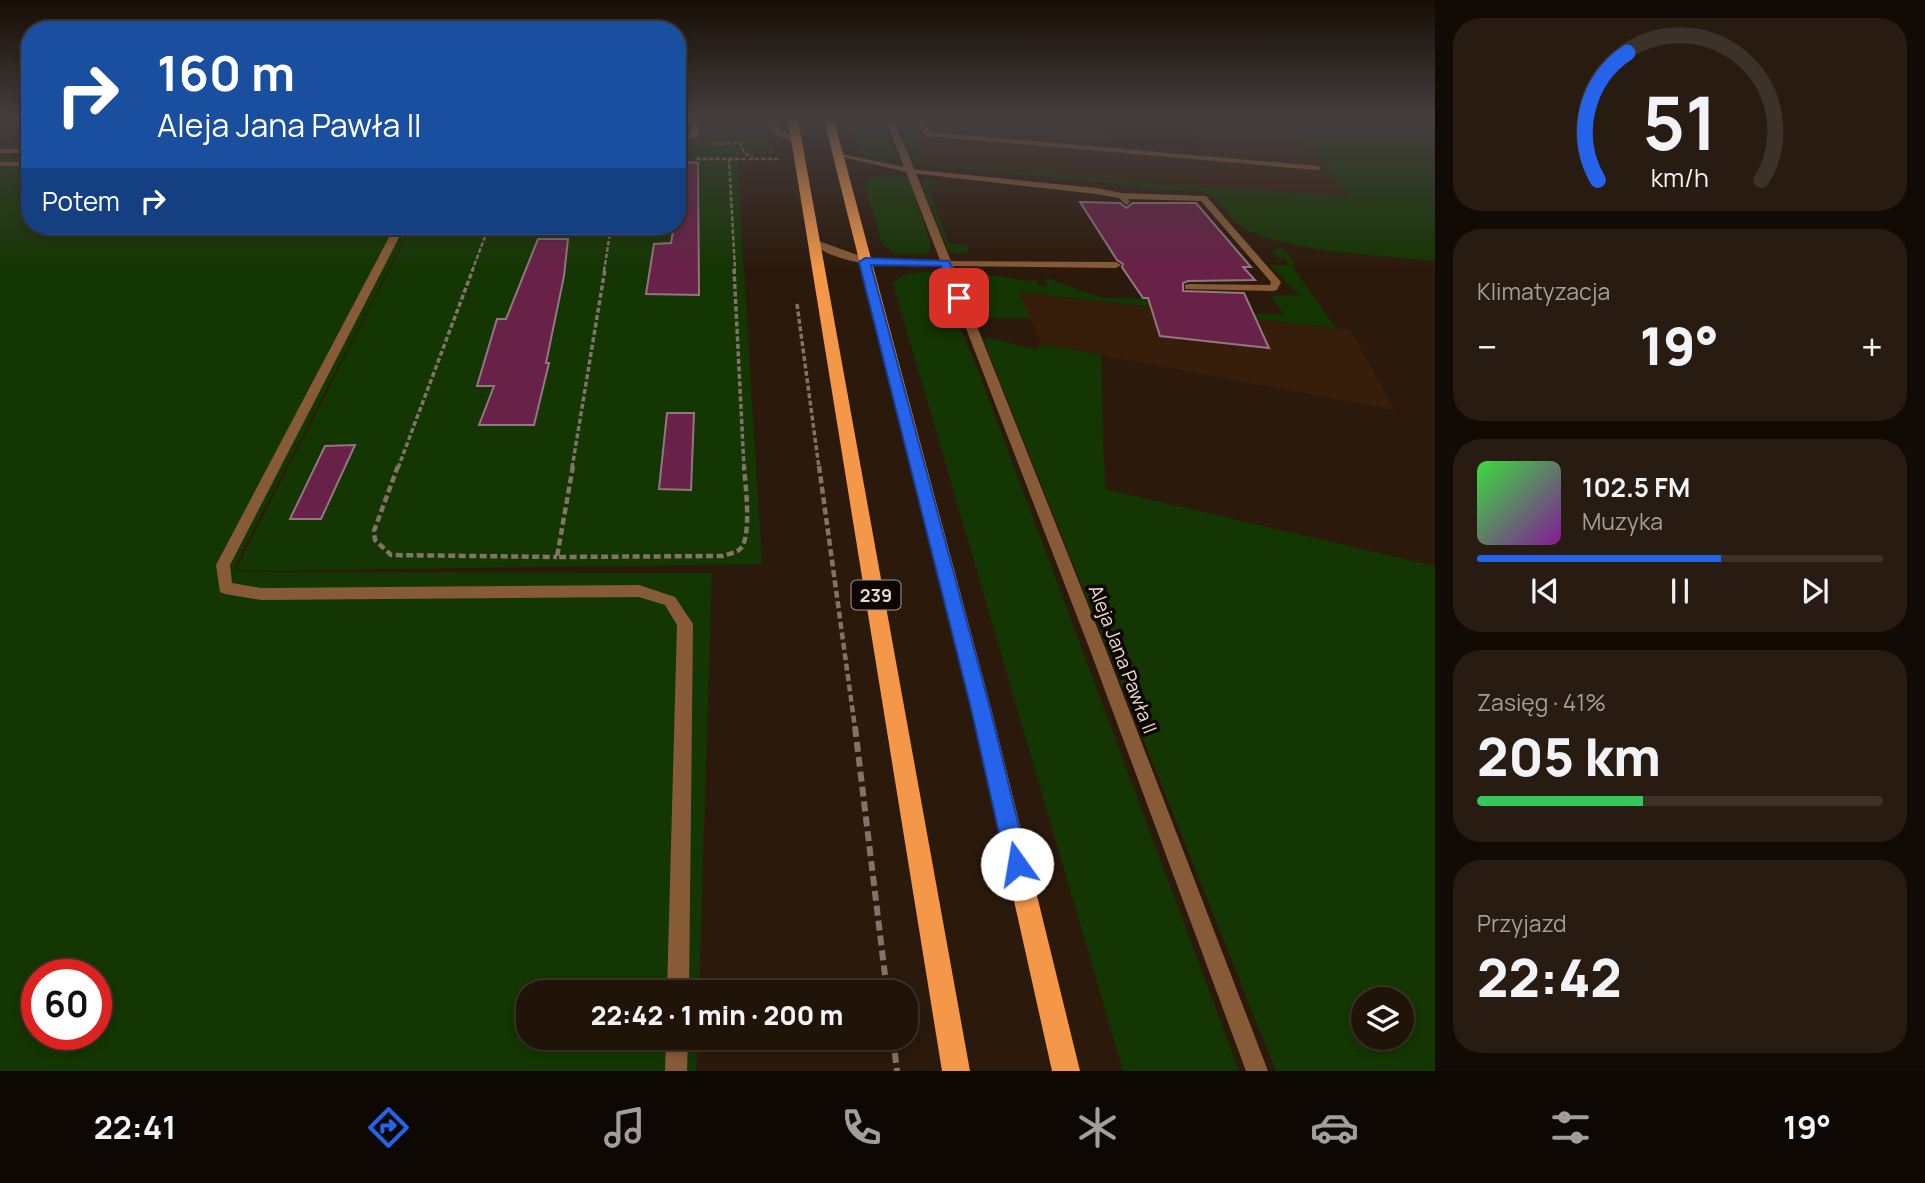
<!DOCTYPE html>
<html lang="pl">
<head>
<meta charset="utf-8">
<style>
	:root { --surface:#201308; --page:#281c12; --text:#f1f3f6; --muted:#a29e9c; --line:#3d3229; --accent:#2563eb }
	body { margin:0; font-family:Manrope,sans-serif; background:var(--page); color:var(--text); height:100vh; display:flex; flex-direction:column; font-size:26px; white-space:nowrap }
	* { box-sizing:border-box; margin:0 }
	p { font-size:23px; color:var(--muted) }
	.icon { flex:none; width:38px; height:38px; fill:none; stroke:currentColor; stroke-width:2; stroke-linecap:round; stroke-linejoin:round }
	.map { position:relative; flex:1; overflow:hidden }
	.drawer { display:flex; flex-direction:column; gap:18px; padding:18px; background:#120a04; width:490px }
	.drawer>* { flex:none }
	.banner { position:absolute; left:21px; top:21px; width:665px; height:214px; border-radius:28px; box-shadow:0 4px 10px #0003,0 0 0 2px var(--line); background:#1a4fa0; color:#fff; overflow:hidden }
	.tools { position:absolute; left:1351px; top:987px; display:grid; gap:14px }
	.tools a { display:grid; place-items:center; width:63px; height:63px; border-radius:50%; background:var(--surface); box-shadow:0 4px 10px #0003,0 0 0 2px var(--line); font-size:35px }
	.speed { position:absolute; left:21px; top:959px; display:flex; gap:14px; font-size:35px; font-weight:700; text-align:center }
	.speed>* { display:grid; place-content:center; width:91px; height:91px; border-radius:50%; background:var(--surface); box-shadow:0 4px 10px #0003,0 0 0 2px var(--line); line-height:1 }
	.speed .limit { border:10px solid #d22; background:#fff; color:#111 }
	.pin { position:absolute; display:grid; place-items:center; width:60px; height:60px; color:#fff; margin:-30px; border-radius:14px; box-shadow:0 4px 10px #0006 }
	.me { position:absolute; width:77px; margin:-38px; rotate:347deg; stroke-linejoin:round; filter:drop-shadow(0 0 5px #0008) }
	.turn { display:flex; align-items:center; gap:24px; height:147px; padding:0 21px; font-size:32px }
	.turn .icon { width:91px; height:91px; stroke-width:2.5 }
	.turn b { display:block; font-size:49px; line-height:60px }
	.then { display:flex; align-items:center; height:66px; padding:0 21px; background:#0003; gap:14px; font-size:26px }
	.big { font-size:52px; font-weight:800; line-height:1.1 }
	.drawer .widget { flex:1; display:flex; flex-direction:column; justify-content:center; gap:10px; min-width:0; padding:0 24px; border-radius:28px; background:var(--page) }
	.drawer .dial { align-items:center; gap:0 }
	.dial svg { height:182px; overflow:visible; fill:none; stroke:var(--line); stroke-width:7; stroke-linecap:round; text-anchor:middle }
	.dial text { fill:var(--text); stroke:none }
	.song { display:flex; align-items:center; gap:21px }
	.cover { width:84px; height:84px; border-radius:10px; background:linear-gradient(135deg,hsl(120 70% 55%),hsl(290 70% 35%)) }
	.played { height:7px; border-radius:4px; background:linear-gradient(90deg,var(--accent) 60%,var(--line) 60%) }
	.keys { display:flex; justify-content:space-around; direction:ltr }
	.heat { display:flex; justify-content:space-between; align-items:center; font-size:38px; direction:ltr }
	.charge { height:10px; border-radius:5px; background:linear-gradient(90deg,#34c759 41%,var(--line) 0) }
	.trip { position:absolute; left:516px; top:980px; width:402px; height:70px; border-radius:28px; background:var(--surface); box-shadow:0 4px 10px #0003,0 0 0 2px var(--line); font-weight:800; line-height:70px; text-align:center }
	.menu { display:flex; height:112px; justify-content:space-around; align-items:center; background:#0d0803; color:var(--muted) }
	.menu .icon { width:49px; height:49px }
	.menu .active { color:var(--accent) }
	.menu b { font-size:32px; color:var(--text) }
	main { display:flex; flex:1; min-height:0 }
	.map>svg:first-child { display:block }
	.built { fill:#361e0b }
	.green { fill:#143602; fill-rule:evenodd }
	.building { fill:#682147; stroke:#927682; stroke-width:2 }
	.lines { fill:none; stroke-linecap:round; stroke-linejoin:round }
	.path-far3 { stroke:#827267; stroke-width:2.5; stroke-dasharray:4.5 2; stroke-linecap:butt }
	.path-far2 { stroke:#827267; stroke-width:3.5; stroke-dasharray:5 2.5; stroke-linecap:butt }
	.path-far1 { stroke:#827267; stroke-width:4.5; stroke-dasharray:7 3.5; stroke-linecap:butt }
	.path { stroke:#827267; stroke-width:6; stroke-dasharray:10 5; stroke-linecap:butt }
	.lane { fill:#875b38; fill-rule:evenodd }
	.street { fill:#875b38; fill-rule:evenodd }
	.primary { fill:#f49749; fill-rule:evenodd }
	.route { fill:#2563eb; stroke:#184099; stroke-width:2 }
	.labels { text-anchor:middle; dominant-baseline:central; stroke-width:7; stroke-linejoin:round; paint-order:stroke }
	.shield { fill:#0e0603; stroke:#a59a92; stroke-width:2 }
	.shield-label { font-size:18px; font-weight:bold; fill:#e6d9d0 }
	.street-label { font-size:19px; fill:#e6d9d0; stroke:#0e0603 }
</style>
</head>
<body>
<main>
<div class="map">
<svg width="1435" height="1071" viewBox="0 0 1435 1071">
	<rect width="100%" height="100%" fill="#2b190b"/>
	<g class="built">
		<polygon points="677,120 717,120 717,135 709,139 677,139"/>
		<polygon points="907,120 1107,120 1112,143 1202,150 1189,120 1275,120 1320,160 1351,197 1193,187 923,162"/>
		<polygon points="1018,292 1351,330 1395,410 1041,344"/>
	</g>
	<g class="green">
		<polygon points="717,120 756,120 766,126 768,142 775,147 775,154 737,156 762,564 246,571 237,567 412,226 677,226 677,139 709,139 717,134"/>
		<polygon points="850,120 883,120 897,159 881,162 861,154"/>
		<path d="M 897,120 L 907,120 L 924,162 L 1193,187 L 1349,196 L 1320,160 L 1275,120 L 1435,120 L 1435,261 C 1378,255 1301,253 1249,231 C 1229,222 1220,196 1201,191 L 1149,190 L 1136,186 L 916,164 Z"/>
		<path d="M 0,158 L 30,158 L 30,226 L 411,226 L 234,568 L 245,572 L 712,573 L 699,992 L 528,992 L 528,1038 L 698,1038 L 696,1071 L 0,1071 ZM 37,975 L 96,975 L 96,1034 L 37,1034 Z"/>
		<polygon points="881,175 904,176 909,179 930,242 930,248 926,254 897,254 883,245 864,182 871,177"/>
		<polygon points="927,180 937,181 942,184 926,184 949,244 966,244 968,250 966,253 957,254 948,250 922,184"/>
		<path d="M 1283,248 L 1296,264 L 1291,265 L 1336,328 L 1019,292 L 1030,318 L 978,318 L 975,317 L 960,277 C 982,269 1012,281 1037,281 L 1039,286 L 1048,286 L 1045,279 L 1049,279 L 1103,298 L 1189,299 L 1241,296 L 1255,314 L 1284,314 L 1270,296 L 1299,295 L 1270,265 L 1288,265 L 1286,259 L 1279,258 L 1272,250 Z"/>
		<path d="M 932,272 L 941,275 L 946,283 L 951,307 L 978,370 L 1239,1071 L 1123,1071 L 893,284 C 901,272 919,272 932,272 Z"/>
		<path d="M 988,337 L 1037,350 L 1041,344 L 1101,355 L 1105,489 L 1435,566 L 1435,1071 L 1276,1071 L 984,341 ZM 1363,999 L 1402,999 L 1402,1038 L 1363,1038 Z"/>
	</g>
	<g class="building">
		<polygon points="684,162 698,163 699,295 646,294 654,244 671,243 674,226 677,226 677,205"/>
		<polygon points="1080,202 1120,203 1126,208 1133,203 1196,203 1251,267 1243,267 1255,280 1188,281 1183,283 1183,291 1244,293 1269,348 1160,336 1148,298 1143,298 1122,267 1123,264 1117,260"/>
		<polygon points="538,239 568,239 564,276 546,363 549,363 534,425 479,425 494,386 477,386 497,319 506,319"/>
		<polygon points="667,413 694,413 691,490 659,489"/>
		<polygon points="355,445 321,519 290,519 325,446"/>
	</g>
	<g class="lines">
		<g class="path-far3">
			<polyline points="713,144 740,143 744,153 753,157"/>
			<polyline points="729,158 735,271"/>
			<polyline points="696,159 778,159"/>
			<polyline points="472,271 489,226"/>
			<polyline points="604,271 611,226"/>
		</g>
		<g class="path-far2">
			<polyline points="734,269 744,468"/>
			<polyline points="797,304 819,468"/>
			<polyline points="398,468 473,269"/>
			<polyline points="572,468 605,269"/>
		</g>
		<g class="path-far1">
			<polyline points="398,466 374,531 375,540 391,555 557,557"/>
			<path d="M 573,466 L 557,557 L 723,556 C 728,554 735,553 739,550 C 753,540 745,483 744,466"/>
			<polyline points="819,466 855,728"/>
		</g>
		<g class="path">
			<polyline points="855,727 887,992"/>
			<polyline points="893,1038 897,1071"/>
		</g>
		<g class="lane">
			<polygon points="691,120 699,120 698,138 677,138 677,134 691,134"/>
			<polygon points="768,120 776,120 778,129 801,140 801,144 795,144 771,132"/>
			<polygon points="917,120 925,120 930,132 1317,166 1321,168 1317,170 927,136 923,134"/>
			<rect x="0" y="162" width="30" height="4"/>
			<polygon points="908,169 1096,188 1122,193 1206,196 1281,282 1277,290 1273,291 1185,289 1185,285 1189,284 1270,285 1271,282 1201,201 1128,199 1130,202 1126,205 1119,198 1096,194 911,173 908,173"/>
			<polygon points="395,226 405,226 230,565 232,583 261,588 639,585 675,597 693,624 689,992 667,992 677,625 665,605 639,597 261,600 225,594 220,592 216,565"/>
			<polygon points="942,261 1116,262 1121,265 1116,268 945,266 942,265"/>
			<polygon points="666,1038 688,1038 687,1071 665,1071"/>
		</g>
		<g class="street">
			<path d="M 886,120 L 894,120 L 915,171 L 1106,650 L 1268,1071 L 1246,1071 L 1090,650 L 942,266 C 901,266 846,270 811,243 L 816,240 L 863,257 L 894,260 L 940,260 L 906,172 L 834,155 L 838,153 L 904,167 Z"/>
			<rect x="0" y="149" width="30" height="4"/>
		</g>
		<g class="primary">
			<polygon points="788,120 798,120 970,1071 942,1071"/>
			<polygon points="824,120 834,120 991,708 1080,1071 1052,1071 971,708"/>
		</g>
	</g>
	<linearGradient id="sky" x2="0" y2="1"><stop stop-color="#180e06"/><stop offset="0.44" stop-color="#443e3f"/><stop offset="1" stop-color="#443e3f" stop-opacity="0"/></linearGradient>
	<rect width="1435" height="270" fill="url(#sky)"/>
	<polygon class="route" points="865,258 949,261 965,298 955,301 941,266 871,265 990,708 1028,864 1025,871 1017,875 1010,871 1006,864 971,708 859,262"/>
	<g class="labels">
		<rect class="shield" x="851.5" y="580.5" width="49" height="29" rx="5"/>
		<g class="shield-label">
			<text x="876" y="595">239</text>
		</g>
		<g class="street-label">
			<text transform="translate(1123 659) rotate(69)">Aleja Jana Pawła II</text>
		</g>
	</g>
</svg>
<div class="tools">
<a><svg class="icon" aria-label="layers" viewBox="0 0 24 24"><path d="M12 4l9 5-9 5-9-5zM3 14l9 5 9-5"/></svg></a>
</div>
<div class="speed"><div class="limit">60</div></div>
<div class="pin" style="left:959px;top:298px;background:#d93025"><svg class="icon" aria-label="arrive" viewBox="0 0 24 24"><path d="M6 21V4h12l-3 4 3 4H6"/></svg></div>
<svg class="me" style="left:1017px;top:864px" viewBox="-20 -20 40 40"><circle r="19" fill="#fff"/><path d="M0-13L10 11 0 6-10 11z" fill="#2563eb"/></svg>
<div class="trip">22:42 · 1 min · 200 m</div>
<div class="banner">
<div class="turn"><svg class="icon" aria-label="right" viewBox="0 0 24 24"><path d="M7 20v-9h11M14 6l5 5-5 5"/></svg><div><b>160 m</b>Aleja Jana Pawła II</div></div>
<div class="then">Potem<svg class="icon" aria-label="right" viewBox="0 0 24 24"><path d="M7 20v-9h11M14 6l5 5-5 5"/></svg></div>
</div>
</div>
<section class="drawer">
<div class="widget dial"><svg viewBox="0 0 100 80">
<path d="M14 69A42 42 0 1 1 86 69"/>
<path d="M14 69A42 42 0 0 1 27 13" stroke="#2563eb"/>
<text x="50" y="56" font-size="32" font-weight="700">51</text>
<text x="50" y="72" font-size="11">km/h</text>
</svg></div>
<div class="widget"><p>Klimatyzacja</p>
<div class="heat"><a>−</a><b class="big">19°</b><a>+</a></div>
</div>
<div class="widget">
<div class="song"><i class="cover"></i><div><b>102.5 FM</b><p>Muzyka</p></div></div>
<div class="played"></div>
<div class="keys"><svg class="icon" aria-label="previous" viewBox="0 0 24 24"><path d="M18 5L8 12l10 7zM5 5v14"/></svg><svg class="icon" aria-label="pause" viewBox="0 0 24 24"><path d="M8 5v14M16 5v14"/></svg><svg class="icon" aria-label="next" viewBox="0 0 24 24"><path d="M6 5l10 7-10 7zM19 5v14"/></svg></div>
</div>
<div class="widget"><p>Zasięg · 41%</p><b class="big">205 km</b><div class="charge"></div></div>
<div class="widget"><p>Przyjazd</p><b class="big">22:42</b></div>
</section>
</main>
<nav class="menu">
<b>22:41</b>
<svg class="icon active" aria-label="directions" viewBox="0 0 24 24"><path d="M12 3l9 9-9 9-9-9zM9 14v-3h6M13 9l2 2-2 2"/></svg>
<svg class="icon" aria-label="music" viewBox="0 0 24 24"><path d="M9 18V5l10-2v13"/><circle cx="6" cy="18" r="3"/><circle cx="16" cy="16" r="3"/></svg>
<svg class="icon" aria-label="phone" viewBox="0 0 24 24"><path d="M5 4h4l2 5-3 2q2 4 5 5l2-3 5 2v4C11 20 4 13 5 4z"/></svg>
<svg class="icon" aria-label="climate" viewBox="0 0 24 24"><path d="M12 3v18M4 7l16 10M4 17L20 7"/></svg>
<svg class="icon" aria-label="car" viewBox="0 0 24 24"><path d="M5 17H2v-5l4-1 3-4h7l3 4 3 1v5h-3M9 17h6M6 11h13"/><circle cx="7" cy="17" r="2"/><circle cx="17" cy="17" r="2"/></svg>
<svg class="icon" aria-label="filters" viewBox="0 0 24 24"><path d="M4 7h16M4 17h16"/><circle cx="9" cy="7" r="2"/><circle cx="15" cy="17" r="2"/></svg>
<b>19°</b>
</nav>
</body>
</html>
